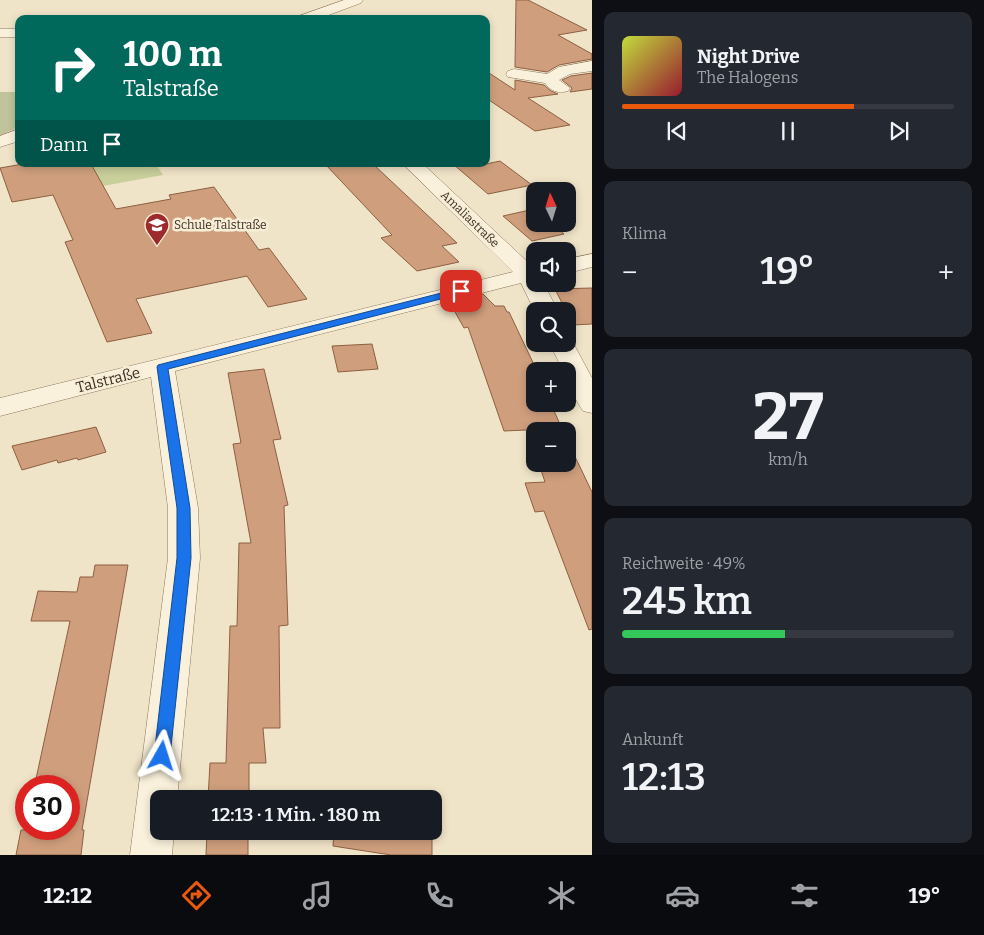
<!DOCTYPE html>
<html lang="de">
<head>
<meta charset="utf-8">
<style>
	:root { --surface:#171b24; --page:#242831; --text:#f1f3f6; --muted:#9ea1a6; --line:#363941; --accent:#ea580c }
	body { margin:0; font-family:Bitter,serif; background:var(--page); color:var(--text); height:100vh; display:flex; flex-direction:column; font-size:19px; white-space:nowrap }
	* { box-sizing:border-box; margin:0 }
	p { font-size:16px; color:var(--muted) }
	.icon { flex:none; width:28px; height:28px; fill:none; stroke:currentColor; stroke-width:2; stroke-linecap:round; stroke-linejoin:round }
	.map { position:relative; flex:1; overflow:hidden }
	.panel { display:flex; flex-direction:column; gap:12px; padding:12px; background:#0d0f14; width:392px }
	.panel>* { flex:none }
	.top-card { position:absolute; left:15px; top:15px; width:475px; height:152px; border-radius:10px; box-shadow:0 2px 8px #0003; background:#00695c; color:#fff; overflow:hidden }
	.needle { width:32px; rotate:356deg }
	.buttons { position:absolute; left:526px; top:182px; display:grid; gap:10px }
	.buttons a { display:grid; place-items:center; width:50px; height:50px; border-radius:10px; background:var(--surface); box-shadow:0 2px 8px #0003; font-size:25px }
	.speed { position:absolute; left:15px; top:775px; display:flex; gap:10px; font-size:25px; font-weight:700; text-align:center }
	.speed>* { display:grid; place-content:center; width:65px; height:65px; border-radius:50%; background:var(--surface); box-shadow:0 2px 8px #0003; line-height:1 }
	.speed .limit { border:8px solid #d22; background:#fff; color:#111 }
	.pin { position:absolute; display:grid; place-items:center; width:42px; height:42px; color:#fff; margin:-21px; border-radius:10px; box-shadow:0 2px 8px #0006 }
	.me { position:absolute; width:55px; margin:-28px; rotate:6deg; stroke-linejoin:round; filter:drop-shadow(0 0 4px #0008) }
	.turn { display:flex; align-items:center; gap:18px; height:105px; padding:0 25px; font-size:22px }
	.turn .icon { width:65px; height:65px; stroke-width:2.5 }
	.turn b { display:block; font-size:35px; line-height:42px }
	.then { display:flex; align-items:center; height:48px; padding:0 25px; background:#0003; gap:10px; font-size:19px }
	.big { font-size:38px; font-weight:600; line-height:1.1 }
	.panel .widget { flex:1; display:flex; flex-direction:column; justify-content:center; gap:8px; min-width:0; padding:0 18px; border-radius:10px; background:var(--page) }
	.panel .dial { align-items:center; gap:0 }
	.dial b { font-size:65px; line-height:1 }
	.song { display:flex; align-items:center; gap:15px }
	.cover { width:60px; height:60px; border-radius:8px; background:linear-gradient(135deg,hsl(70 70% 55%),hsl(350 70% 35%)) }
	.played { height:5px; border-radius:2px; background:linear-gradient(90deg,var(--accent) 70%,var(--line) 70%) }
	.keys { display:flex; justify-content:space-around; direction:ltr }
	.heat { display:flex; justify-content:space-between; align-items:center; font-size:28px; direction:ltr }
	.charge { height:8px; border-radius:4px; background:linear-gradient(90deg,#34c759 49%,var(--line) 0) }
	.trip { position:absolute; left:150px; top:790px; width:292px; height:50px; border-radius:10px; background:var(--surface); box-shadow:0 2px 8px #0003; font-weight:600; line-height:50px; text-align:center }
	.tabs { display:flex; height:80px; justify-content:space-around; align-items:center; background:#090b0e; color:var(--muted) }
	.tabs .icon { width:35px; height:35px }
	.tabs .selected { color:var(--accent) }
	.tabs b { font-size:22px; color:var(--text) }
	main { display:flex; flex:1; min-height:0 }
	.map>svg:first-child { display:block }
	.green { fill:#c9cf9b }
	.cemetery { fill:#bfc49a }
	.building { fill:#cf9f7d; stroke:#8d5f41 }
	.lines { fill:none; stroke-linecap:round; stroke-linejoin:round }
	.street-casing { stroke:#8d765c; stroke-width:1 }
	.street { fill:#faf1dc; fill-rule:evenodd }
	.route { fill:#1a73e8; stroke:#114b97 }
	.labels { text-anchor:middle; dominant-baseline:central; stroke-width:5; stroke-linejoin:round; paint-order:stroke }
	.far-street-label { font-size:12px; fill:#3d2e20; stroke:#f7eed8 }
	.far-poi-label { font-size:12px; fill:#3d2e20; stroke:#f7eed8; text-anchor:start }
	.street-label { font-size:15px; fill:#3d2e20; stroke:#f7eed8 }
</style>
</head>
<body>
<main>
<div class="map">
<svg width="592" height="855" viewBox="0 0 592 855">
	<rect width="100%" height="100%" fill="#f0e4c8"/>
	<polygon class="green" points="91,164 156,164 163,175 103,186"/>
	<polygon class="cemetery" points="0,92 19,92 19,127 0,135"/>
	<g class="building">
		<polygon points="516,0 528,0 587,30 558,35 592,54 592,59 559,65 547,72 515,67"/>
		<polygon points="486,71 515,90 515,80 544,85 551,91 558,94 528,98 570,125 535,131 486,98"/>
		<polygon points="592,73 592,89 570,92 572,88 562,80 571,76"/>
		<polygon points="500,161 532,185 488,194 453,164 486,164"/>
		<polygon points="23,164 91,164 116,209 171,199 169,195 214,187 259,250 269,248 307,299 268,307 247,276 136,299 152,333 107,342 65,242 73,240 53,195 12,202 0,168"/>
		<polygon points="325,164 373,164 457,243 442,246 459,262 417,271 381,238 392,235"/>
		<polygon points="534,209 535,224 552,224 564,234 532,241 503,216"/>
		<polygon points="592,288 592,324 573,325 555,289"/>
		<polygon points="483,294 495,306 504,306 507,312 509,312 537,371 535,371 535,404 551,404 563,431 535,431 535,454 526,430 504,431 468,327 464,328 450,303"/>
		<polygon points="372,344 378,369 338,372 332,346"/>
		<polygon points="264,369 281,439 273,440 288,505 284,506 288,625 279,626 280,728 263,728 266,763 249,763 249,799 208,799 210,763 226,763 230,626 237,626 239,543 251,543 233,444 241,443 228,373"/>
		<polygon points="96,427 106,452 78,460 77,458 58,463 57,460 22,470 12,446"/>
		<polygon points="568,442 592,492 592,629 589,630 544,511 535,512 525,483 545,482 539,464 568,464"/>
		<polygon points="95,565 128,565 82,830 84,830 81,855 16,855 21,830 69,829 69,786 54,786 56,779 36,779 70,621 31,621 38,591 77,592 80,577 93,577"/>
		<polygon points="207,831 248,831 248,855 206,855"/>
		<polygon points="334,831 432,831 432,855 391,855 333,846"/>
	</g>
	<g class="lines">
		<defs>
			<g id="street">
				<polygon points="344,0 363,0 361,3 318,19 297,19 299,16"/>
				<rect x="0" y="29" width="19" height="8"/>
				<path d="M 592,61 L 592,71 L 570,74 L 559,80 L 570,88 L 568,91 C 559,94 550,91 545,83 L 508,77 L 506,74 L 508,71 L 514,69 L 547,74 L 559,67 Z"/>
				<polygon points="19,129 19,141 0,147 0,136"/>
				<polygon points="403,164 423,164 533,267 535,266 535,284 544,284 558,311 535,312 521,283 175,371 198,508 200,558 177,799 159,799 159,831 174,831 172,855 130,855 168,558 168,508 151,377 0,416 0,398 513,272"/>
				<polygon points="592,254 592,267 568,273 568,259"/>
				<path d="M 568,338 L 571,339 L 592,378 L 592,413 L 583,411 C 575,399 568,386 568,371 L 563,371 L 550,344 L 568,344 Z"/>
			</g>
		</defs>
		<use href="#street" class="street-casing"/>
		<use href="#street" class="street"/>
	</g>
	<polygon class="route" points="461,288 464,289 464,293 168,369 190,508 191,558 170,756 167,761 162,763 156,761 154,756 177,558 177,508 157,367 158,365"/>
	<defs>
		<symbol id="school-pin" viewBox="-11 -11 22 30"><path d="M0 17L-7.5 6A9.5 9.5 0 1 1 7.5 6Z" fill="#9e2a2b" stroke="#f7eed8"/><path d="M0-5L7-2L0 1L-7-2ZM-4 1L0 2.5L4 1V4Q0 6-4 4Z" fill="#fff"/></symbol>
	</defs>
	<g fill-rule="evenodd">
		<use href="#school-pin" x="143" y="211" width="28" height="38"/>
	</g>
	<g class="labels">
		<g class="far-street-label">
			<text transform="translate(470 219) rotate(44)">Amaliastraße</text>
		</g>
		<g class="far-poi-label">
			<text x="174" y="225">Schule Talstraße</text>
		</g>
		<g class="street-label">
			<text transform="translate(108 380) rotate(-14)">Talstraße</text>
		</g>
	</g>
</svg>
<div class="buttons">
<a><svg class="needle" viewBox="-14 -14 28 28"><path d="M0-13l5 13h-10z" fill="#e53935"/><path d="M0 13l5-13h-10z" fill="#9ea1a6"/></svg></a>
<a><svg class="icon" aria-label="sound" viewBox="0 0 24 24"><path d="M4 9h4l5-4v14l-5-4H4zM17 9q2 3 0 6"/></svg></a>
<a><svg class="icon" aria-label="search" viewBox="0 0 24 24"><circle cx="10" cy="10" r="6"/><path d="M15 15l6 6"/></svg></a>
<a>+</a>
<a>−</a>
</div>
<div class="speed"><div class="limit">30</div></div>
<div class="pin" style="left:461px;top:291px;background:#d93025"><svg class="icon" aria-label="arrive" viewBox="0 0 24 24"><path d="M6 21V4h12l-3 4 3 4H6"/></svg></div>
<svg class="me" style="left:162px;top:756px" viewBox="-20 -20 40 40"><path d="M0-17L14 15 0 8-14 15z" fill="#1a73e8" stroke="#fff" stroke-width="4"/></svg>
<div class="trip">12:13 · 1 Min. · 180 m</div>
<div class="top-card">
<div class="turn"><svg class="icon" aria-label="right" viewBox="0 0 24 24"><path d="M7 20v-9h11M14 6l5 5-5 5"/></svg><div><b>100 m</b>Talstraße</div></div>
<div class="then">Dann<svg class="icon" aria-label="arrive" viewBox="0 0 24 24"><path d="M6 21V4h12l-3 4 3 4H6"/></svg></div>
</div>
</div>
<section class="panel">
<div class="widget">
<div class="song"><i class="cover"></i><div><b>Night Drive</b><p>The Halogens</p></div></div>
<div class="played"></div>
<div class="keys"><svg class="icon" aria-label="previous" viewBox="0 0 24 24"><path d="M18 5L8 12l10 7zM5 5v14"/></svg><svg class="icon" aria-label="pause" viewBox="0 0 24 24"><path d="M8 5v14M16 5v14"/></svg><svg class="icon" aria-label="next" viewBox="0 0 24 24"><path d="M6 5l10 7-10 7zM19 5v14"/></svg></div>
</div>
<div class="widget"><p>Klima</p>
<div class="heat"><a>−</a><b class="big">19°</b><a>+</a></div>
</div>
<div class="widget dial"><b>27</b><p>km/h</p></div>
<div class="widget"><p>Reichweite · 49%</p><b class="big">245 km</b><div class="charge"></div></div>
<div class="widget"><p>Ankunft</p><b class="big">12:13</b></div>
</section>
</main>
<nav class="tabs">
<b>12:12</b>
<svg class="icon selected" aria-label="directions" viewBox="0 0 24 24"><path d="M12 3l9 9-9 9-9-9zM9 14v-3h6M13 9l2 2-2 2"/></svg>
<svg class="icon" aria-label="music" viewBox="0 0 24 24"><path d="M9 18V5l10-2v13"/><circle cx="6" cy="18" r="3"/><circle cx="16" cy="16" r="3"/></svg>
<svg class="icon" aria-label="phone" viewBox="0 0 24 24"><path d="M5 4h4l2 5-3 2q2 4 5 5l2-3 5 2v4C11 20 4 13 5 4z"/></svg>
<svg class="icon" aria-label="climate" viewBox="0 0 24 24"><path d="M12 3v18M4 7l16 10M4 17L20 7"/></svg>
<svg class="icon" aria-label="car" viewBox="0 0 24 24"><path d="M5 17H2v-5l4-1 3-4h7l3 4 3 1v5h-3M9 17h6M6 11h13"/><circle cx="7" cy="17" r="2"/><circle cx="17" cy="17" r="2"/></svg>
<svg class="icon" aria-label="filters" viewBox="0 0 24 24"><path d="M4 7h16M4 17h16"/><circle cx="9" cy="7" r="2"/><circle cx="15" cy="17" r="2"/></svg>
<b>19°</b>
</nav>
</body>
</html>
